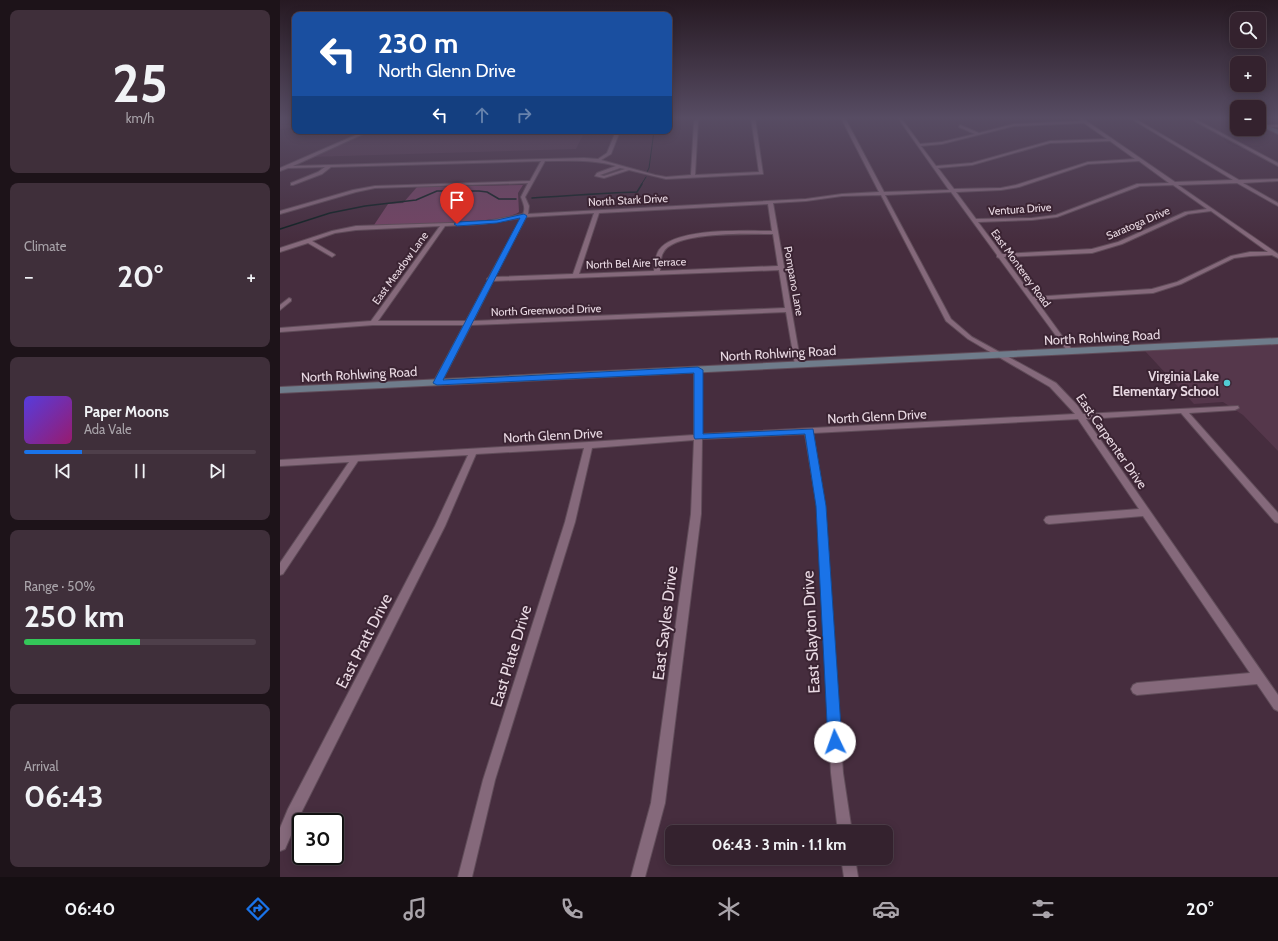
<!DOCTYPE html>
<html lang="en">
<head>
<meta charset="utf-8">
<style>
	:root { --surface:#34222e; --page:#3f2f3a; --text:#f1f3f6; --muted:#a9a4aa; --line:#4e3f4a; --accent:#1a73e8 }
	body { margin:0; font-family:Cabin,sans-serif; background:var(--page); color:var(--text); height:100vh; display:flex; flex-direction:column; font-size:15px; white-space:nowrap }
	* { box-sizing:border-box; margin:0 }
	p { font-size:13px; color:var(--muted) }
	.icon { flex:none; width:22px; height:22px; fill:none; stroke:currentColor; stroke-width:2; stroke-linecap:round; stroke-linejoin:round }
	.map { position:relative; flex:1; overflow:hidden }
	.panel { display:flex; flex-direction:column; gap:10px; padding:10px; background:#1d1319; width:280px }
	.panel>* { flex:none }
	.banner { position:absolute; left:12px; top:12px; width:380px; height:122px; border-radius:8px; box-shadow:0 2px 10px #0003,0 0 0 1px var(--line); background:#1a4fa0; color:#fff; overflow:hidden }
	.tools { position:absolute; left:950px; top:12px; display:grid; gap:8px }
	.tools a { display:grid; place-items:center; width:36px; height:36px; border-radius:8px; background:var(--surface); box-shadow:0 2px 10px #0003,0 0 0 1px var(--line); font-size:20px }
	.speed { position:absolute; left:12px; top:813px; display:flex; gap:8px; font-size:20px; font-weight:700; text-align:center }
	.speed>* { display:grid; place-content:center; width:52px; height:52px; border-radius:50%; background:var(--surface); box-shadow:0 2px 10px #0003,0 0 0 1px var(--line); line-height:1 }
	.speed .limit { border:2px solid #111; border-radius:6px; background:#fff; color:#111 }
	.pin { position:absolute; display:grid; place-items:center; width:34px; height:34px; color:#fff; margin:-41px -17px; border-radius:50% 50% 50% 0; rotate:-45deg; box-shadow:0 0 4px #0007 }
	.pin .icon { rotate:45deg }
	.me { position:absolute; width:44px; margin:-22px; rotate:357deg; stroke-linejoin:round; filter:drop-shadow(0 0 3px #0008) }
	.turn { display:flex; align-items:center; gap:14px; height:84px; padding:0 20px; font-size:18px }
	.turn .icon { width:52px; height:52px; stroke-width:2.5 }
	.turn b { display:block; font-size:28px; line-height:34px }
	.lanes { display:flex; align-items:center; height:38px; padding:0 20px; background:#0003; justify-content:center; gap:20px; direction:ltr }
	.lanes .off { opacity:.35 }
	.big { font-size:30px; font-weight:800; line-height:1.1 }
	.panel .card { flex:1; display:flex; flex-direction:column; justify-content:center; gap:6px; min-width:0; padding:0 14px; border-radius:8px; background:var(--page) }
	.panel .dial { align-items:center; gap:0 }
	.dial b { font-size:52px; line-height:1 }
	.song { display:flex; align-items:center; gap:12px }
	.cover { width:48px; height:48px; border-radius:6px; background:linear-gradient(135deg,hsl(250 70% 55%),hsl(320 70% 35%)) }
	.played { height:4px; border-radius:2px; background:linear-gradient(90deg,var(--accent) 25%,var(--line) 25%) }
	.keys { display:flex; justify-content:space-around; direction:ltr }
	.heat { display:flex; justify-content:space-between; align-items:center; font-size:22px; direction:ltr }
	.charge { height:6px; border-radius:3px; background:linear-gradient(90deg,#34c759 50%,var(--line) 0) }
	.trip { position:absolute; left:385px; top:825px; width:228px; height:40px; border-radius:8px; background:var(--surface); box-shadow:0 2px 10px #0003,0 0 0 1px var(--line); font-weight:800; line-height:40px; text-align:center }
	.tabs { display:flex; height:64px; justify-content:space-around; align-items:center; background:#150e12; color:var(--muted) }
	.tabs .icon { width:28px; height:28px }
	.tabs .current { color:var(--accent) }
	.tabs b { font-size:18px; color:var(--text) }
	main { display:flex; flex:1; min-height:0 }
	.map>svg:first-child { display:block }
	.built { fill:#55374b }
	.green { fill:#744464 }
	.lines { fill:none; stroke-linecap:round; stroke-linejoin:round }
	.stream-far1 { stroke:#0f2122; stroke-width:1 }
	.stream { stroke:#0f2122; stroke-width:1.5 }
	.street-casing { stroke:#604c59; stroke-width:2 }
	.secondary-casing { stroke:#604c59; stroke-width:2 }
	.street { fill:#85697b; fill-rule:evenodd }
	.secondary { fill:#6f7c8b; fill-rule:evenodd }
	.route { fill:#1a73e8; stroke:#114b97 }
	.poi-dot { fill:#51ccd4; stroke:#3b2433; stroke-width:1.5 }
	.labels { text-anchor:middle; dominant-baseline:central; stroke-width:4; stroke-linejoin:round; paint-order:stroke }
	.far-street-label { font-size:11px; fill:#e9d9e3; stroke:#3b2433 }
	.street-label { font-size:13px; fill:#e9d9e3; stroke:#3b2433 }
	.poi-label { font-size:13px; font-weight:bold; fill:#e9d9e3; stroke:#3b2433; text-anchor:end }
	.near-street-label { font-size:16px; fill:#e9d9e3; stroke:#3b2433 }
</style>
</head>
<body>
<main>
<section class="panel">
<div class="card dial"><b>25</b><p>km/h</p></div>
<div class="card"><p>Climate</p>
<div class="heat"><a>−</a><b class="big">20°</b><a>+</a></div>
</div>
<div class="card">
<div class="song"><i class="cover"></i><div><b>Paper Moons</b><p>Ada Vale</p></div></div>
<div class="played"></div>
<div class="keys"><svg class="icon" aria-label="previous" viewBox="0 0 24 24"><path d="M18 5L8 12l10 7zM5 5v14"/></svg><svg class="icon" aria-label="pause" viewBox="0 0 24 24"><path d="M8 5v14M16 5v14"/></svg><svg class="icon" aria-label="next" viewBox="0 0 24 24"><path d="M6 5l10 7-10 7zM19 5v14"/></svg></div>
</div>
<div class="card"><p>Range · 50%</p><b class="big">250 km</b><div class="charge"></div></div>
<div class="card"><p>Arrival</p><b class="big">06:43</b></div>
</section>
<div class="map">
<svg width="998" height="877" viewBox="0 0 998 877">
	<rect width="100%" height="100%" fill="#462d3e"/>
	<g class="built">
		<polygon points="0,118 15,118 15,126 10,128 0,129"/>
		<polygon points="88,131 305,131 296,149 29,157"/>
		<polygon points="998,344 998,451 963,415 943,402 914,404 865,351"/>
	</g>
	<path class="green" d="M 243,185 L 238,193 L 239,212 C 225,224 118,224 94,225 L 108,204 L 123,203 L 137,187 Z"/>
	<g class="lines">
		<g class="stream-far1">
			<polyline points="367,172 369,168 374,131"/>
			<polyline points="361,185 366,177"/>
		</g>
		<g class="stream">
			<path d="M 252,198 C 287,196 322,193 357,192 L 362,184"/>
			<polyline points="0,229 50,213 85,206 136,200 157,191 199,191 207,192 219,199 236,199"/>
		</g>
		<defs>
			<g id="street">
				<path d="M 417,118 L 420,118 L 418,122 L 415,175 L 479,172 L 471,118 L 475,118 L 483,174 L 386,179 L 349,170 L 324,178 L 315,176 L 317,173 L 336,166 C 312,159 290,161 265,161 L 245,197 L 249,206 L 248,214 L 526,199 L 562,194 L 599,192 L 561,118 L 565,118 L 604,192 L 669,190 L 618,118 L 621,118 L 640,144 L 662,142 L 695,134 L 679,127 L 680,125 L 699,133 L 734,124 L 801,121 L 798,118 L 802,118 L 895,182 L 953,180 L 850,118 L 854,118 L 959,180 L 998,179 L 998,181 L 963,183 L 998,203 L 998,206 L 957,183 L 898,185 L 998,254 L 998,258 L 992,255 L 970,256 L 954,258 L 901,284 L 873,293 L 756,300 L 793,351 L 790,353 L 788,352 L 719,258 L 717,257 L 717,255 L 671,192 L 605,195 L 671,319 L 692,337 L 776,383 L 797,405 L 803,414 L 958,406 L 959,408 L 955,410 L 909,413 L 998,513 L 998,523 L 995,522 L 901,413 L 806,419 L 998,695 L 998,711 L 994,709 L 977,684 L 857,695 L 853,693 L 851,689 L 853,685 L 857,683 L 970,673 L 863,516 L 769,524 L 766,523 L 764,520 L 766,517 L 769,516 L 859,509 L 798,419 L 533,433 L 545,506 L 563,773 L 572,832 L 558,832 L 551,773 L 537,506 L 525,434 L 422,439 L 421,514 L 385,803 L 365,877 L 351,877 L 371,803 L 411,514 L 414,440 L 312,448 L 295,522 L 215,780 L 192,877 L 178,877 L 203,780 L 285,522 L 304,448 L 196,454 L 165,526 L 18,819 L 5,849 L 0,851 L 0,828 L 8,809 L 155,526 L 188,455 L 78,461 L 3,574 L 0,575 L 0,563 L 69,462 L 0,466 L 0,460 L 309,442 L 414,435 L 414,370 L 418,368 L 422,370 L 422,434 L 795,414 L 770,387 L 688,339 L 666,321 L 601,195 L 562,196 L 526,201 L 493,203 L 521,365 L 518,367 L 515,365 L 506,312 L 191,325 L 161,383 L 157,385 L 153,383 L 184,325 L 93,325 L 0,332 L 0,328 L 91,321 L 160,226 L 76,230 L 55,233 L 32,241 L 54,254 L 55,255 L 52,257 L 28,243 L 0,252 L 0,248 L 52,231 L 76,226 L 202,222 L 243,214 C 246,208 243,203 241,197 L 248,183 L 95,188 L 76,192 L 0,214 L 0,211 L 73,190 L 95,186 L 250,181 L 261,161 L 51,167 L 42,174 L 13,185 L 11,185 L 11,183 L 38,172 L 45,167 L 8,168 L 0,171 L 0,168 L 85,131 L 90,131 L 13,166 L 304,158 L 318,159 L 327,153 L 336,131 L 340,131 L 331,154 L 321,160 L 375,175 L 386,177 L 411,175 L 414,122 ZM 804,123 L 827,139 L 770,141 L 692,163 L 656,166 L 641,146 L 662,144 L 734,126 ZM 830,141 L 855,159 L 808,162 L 736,185 L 721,188 L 674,189 L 658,168 L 692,165 L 770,143 ZM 859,161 L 889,183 L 857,184 L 776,215 L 752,218 L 696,219 L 676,192 L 721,190 L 739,187 L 808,164 ZM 340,168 L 345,169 L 324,176 L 320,175 ZM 893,185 L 927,209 L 905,212 L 838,242 L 812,249 L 722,254 L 698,222 L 752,220 L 777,217 L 860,186 ZM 488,204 L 492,231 C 466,231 395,227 379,250 C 375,256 375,264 374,271 L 299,274 L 319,213 ZM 931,211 L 988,252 L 970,252 L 951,256 L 897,282 L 872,289 L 753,297 L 724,257 L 812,253 L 842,244 L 908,214 ZM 314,213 L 293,274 L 215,277 L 246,217 ZM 241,218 L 209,277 L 207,279 L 208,280 L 186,321 L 98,321 L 165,226 L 202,224 ZM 493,234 L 498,266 L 380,271 C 381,265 380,258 383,253 C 394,231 470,234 493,234 ZM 499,270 L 505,308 L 193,321 L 213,281 Z"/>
				<polygon points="909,118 913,118 998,163 998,166"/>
				<polygon points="986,125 998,125 998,127 985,127"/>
				<polygon points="9,298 11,299 11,301 0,310 0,305"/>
				<polygon points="561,858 575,858 578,877 564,877"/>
			</g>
			<g id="secondary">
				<polygon points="979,122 998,130 998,134 979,125"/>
				<polygon points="998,338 998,344 0,393 0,387"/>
			</g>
		</defs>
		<use href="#street" class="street-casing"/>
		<use href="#secondary" class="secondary-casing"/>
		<use href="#street" class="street"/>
		<use href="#secondary" class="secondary"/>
	</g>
	<linearGradient id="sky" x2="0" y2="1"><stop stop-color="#261922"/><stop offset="0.49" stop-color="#574c63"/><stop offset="1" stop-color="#574c63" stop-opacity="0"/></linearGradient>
	<rect width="998" height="241" fill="url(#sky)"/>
	<polygon class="route" points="244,214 247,216 163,380 418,367 423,370 423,434 533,429 546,506 562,742 560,747 555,749 550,747 548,742 536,506 525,434 415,439 414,437 414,373 157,385 153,383 240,218 217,223 177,226 174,224 177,222 217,220"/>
	<circle class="poi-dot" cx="947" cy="383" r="4"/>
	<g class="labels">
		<g class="far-street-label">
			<text transform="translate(348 200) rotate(-3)">North Stark Drive</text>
			<text transform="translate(740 209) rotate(-4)">Ventura Drive</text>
			<text transform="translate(858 223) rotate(-23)">Saratoga Drive</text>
			<text transform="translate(356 263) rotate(-2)">North Bel Aire Terrace</text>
			<text transform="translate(120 268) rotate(-54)">East Meadow Lane</text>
			<text transform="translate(741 268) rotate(54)">East Monterey Road</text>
			<text transform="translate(514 281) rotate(80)">Pompano Lane</text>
			<text transform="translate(266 310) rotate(-2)">North Greenwood Drive</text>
		</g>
		<g class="street-label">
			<text transform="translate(822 337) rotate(-3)">North Rohlwing Road</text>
			<text transform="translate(498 353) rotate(-3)">North Rohlwing Road</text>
			<text transform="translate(79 374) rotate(-3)">North Rohlwing Road</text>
			<text transform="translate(597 416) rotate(-3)">North Glenn Drive</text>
			<text transform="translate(273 435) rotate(-3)">North Glenn Drive</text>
			<text transform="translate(832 441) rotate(55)">East Carpenter Drive</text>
		</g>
		<g class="poi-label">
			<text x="939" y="376">Virginia Lake<tspan x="939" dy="15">Elementary School</tspan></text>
		</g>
		<g class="near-street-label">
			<text transform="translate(385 623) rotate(-83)">East Sayles Drive</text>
			<text transform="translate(531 632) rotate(-93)">East Slayton Drive</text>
			<text transform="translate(84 641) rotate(-63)">East Pratt Drive</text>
			<text transform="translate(231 656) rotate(-73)">East Plate Drive</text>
		</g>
	</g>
</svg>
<div class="tools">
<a><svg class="icon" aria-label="search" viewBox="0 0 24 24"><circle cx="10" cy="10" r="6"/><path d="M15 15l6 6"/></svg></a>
<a>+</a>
<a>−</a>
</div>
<div class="speed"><div class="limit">30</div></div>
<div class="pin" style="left:177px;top:224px;background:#d93025"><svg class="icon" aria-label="arrive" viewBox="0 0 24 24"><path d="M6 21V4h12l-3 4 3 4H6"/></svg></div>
<svg class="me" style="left:555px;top:742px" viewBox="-20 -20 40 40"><circle r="19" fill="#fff"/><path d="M0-13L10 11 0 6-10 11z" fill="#1a73e8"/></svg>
<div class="trip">06:43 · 3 min · 1.1 km</div>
<div class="banner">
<div class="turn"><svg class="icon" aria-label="left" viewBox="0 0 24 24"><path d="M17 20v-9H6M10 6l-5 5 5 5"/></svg><div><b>230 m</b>North Glenn Drive</div></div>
<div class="lanes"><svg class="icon" aria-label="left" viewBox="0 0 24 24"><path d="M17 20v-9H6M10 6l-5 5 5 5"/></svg><svg class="icon off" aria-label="ahead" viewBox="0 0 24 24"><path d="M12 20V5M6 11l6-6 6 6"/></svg><svg class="icon off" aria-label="right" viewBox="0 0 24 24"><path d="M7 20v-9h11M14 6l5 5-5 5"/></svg></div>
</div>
</div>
</main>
<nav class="tabs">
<b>06:40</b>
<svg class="icon current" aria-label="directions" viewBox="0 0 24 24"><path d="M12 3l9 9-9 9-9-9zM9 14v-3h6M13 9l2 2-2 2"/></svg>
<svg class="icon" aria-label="music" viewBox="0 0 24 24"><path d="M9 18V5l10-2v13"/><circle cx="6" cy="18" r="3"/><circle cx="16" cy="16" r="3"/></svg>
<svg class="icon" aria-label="phone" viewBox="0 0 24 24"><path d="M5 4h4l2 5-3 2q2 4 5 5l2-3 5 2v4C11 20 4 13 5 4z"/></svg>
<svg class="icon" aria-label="climate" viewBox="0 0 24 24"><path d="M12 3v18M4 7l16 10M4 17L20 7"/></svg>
<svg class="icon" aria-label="car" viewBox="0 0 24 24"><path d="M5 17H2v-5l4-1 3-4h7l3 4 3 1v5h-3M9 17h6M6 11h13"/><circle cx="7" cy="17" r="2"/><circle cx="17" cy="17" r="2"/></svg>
<svg class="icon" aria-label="filters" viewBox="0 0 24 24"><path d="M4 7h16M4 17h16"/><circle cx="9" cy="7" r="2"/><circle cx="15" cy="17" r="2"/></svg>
<b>20°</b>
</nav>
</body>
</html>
